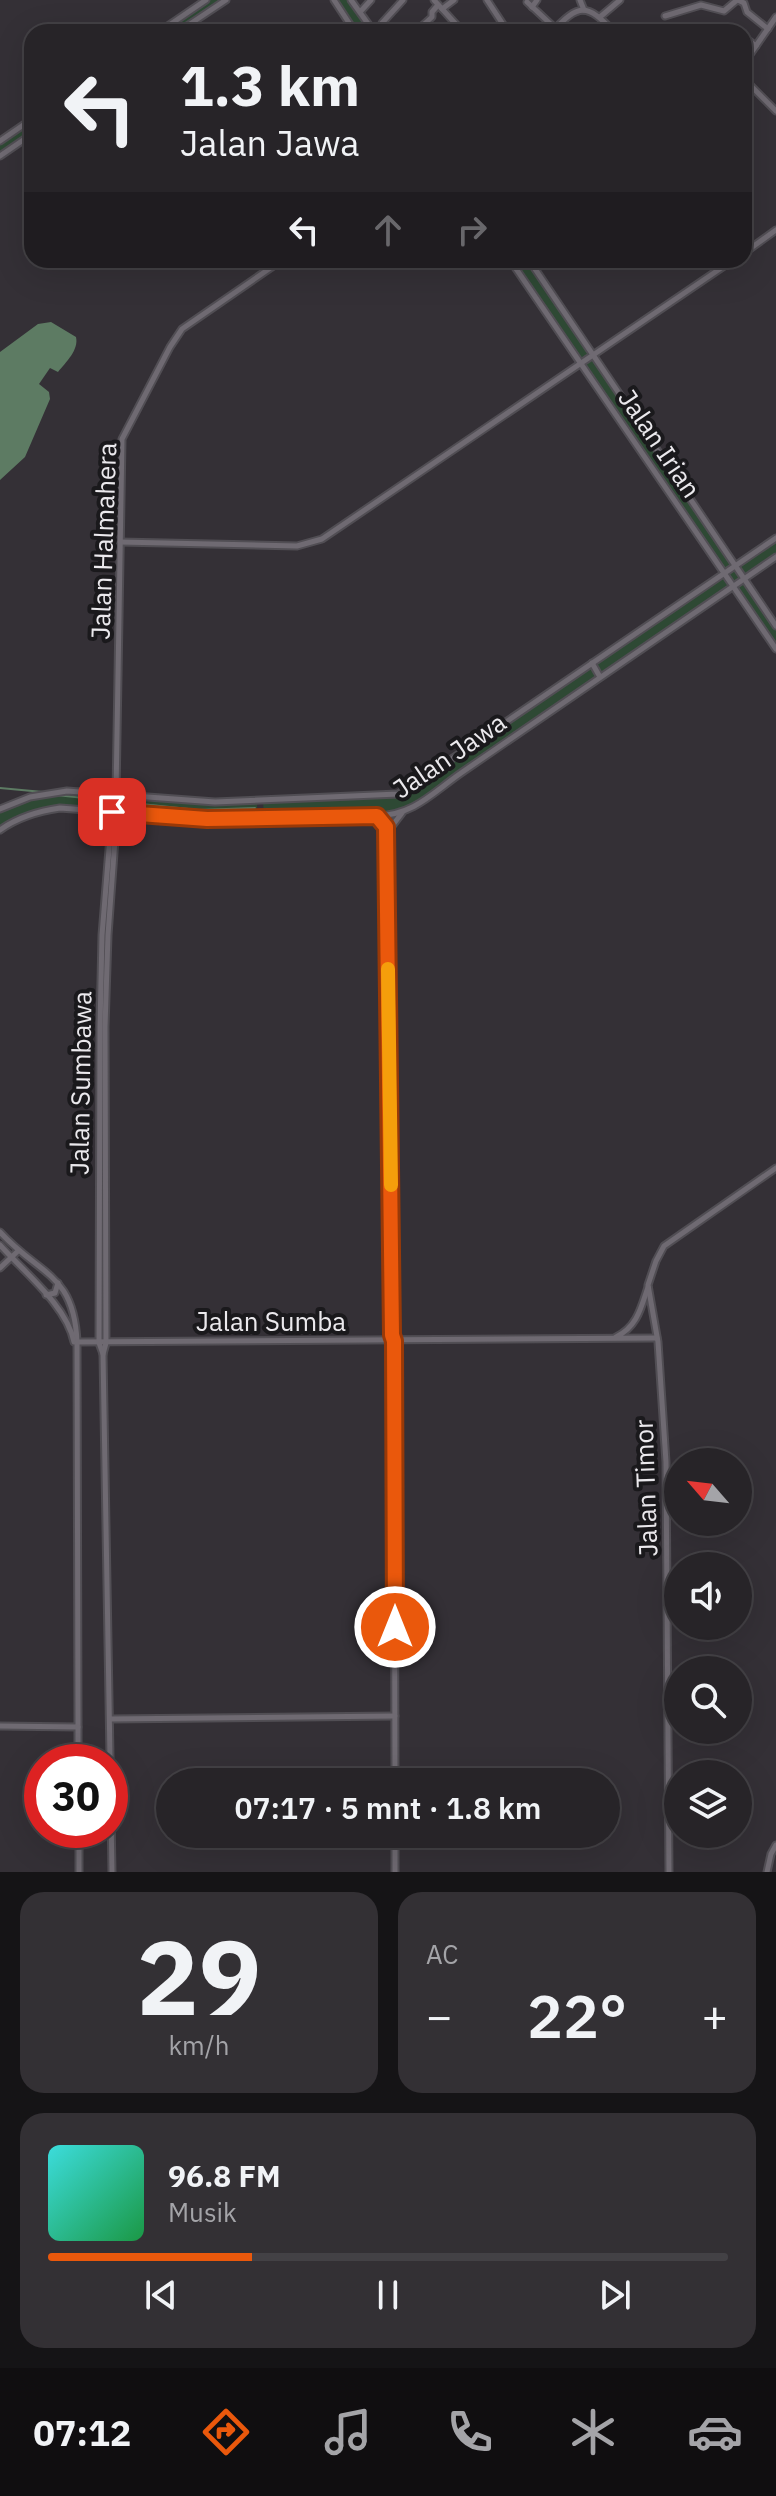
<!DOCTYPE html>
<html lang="id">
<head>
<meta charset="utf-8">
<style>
	:root { --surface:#272428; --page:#333034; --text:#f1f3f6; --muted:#a4a4a8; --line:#434145; --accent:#ea580c }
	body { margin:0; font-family:"IBM Plex Sans",sans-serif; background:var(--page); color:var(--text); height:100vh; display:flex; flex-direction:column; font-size:30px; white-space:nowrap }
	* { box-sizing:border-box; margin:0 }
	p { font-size:26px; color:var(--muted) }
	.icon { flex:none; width:44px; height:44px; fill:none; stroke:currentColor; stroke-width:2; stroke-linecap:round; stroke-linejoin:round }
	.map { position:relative; height:1872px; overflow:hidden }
	.side { display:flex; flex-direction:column; gap:20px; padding:20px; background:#151416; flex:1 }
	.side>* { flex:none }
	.top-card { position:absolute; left:24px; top:24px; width:728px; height:244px; border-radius:24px; box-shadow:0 8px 32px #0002,0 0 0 2px var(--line); background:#272428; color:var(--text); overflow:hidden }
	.needle { width:52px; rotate:298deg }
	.controls { position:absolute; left:664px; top:1448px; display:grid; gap:16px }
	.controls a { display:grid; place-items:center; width:88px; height:88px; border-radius:50%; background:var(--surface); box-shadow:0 8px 32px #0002,0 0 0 2px var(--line); font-size:40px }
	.speed { position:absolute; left:24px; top:1744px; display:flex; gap:16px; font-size:40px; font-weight:700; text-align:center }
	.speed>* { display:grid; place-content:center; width:104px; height:104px; border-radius:50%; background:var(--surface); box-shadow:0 8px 32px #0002,0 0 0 2px var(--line); line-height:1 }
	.speed .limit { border:12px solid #d22; background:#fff; color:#111 }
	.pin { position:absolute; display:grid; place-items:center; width:68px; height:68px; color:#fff; margin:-34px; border-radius:16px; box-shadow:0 4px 12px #0006 }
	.me { position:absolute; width:88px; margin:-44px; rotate:0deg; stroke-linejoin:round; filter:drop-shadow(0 0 6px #0008) }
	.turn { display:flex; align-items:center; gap:28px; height:168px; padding:0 24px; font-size:36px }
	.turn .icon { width:104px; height:104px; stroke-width:2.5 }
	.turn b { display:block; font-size:56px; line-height:68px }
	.lanes { display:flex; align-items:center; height:76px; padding:0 24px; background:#0003; justify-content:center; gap:40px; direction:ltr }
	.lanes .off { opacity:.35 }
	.big { font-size:60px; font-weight:600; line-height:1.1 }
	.side .widget { flex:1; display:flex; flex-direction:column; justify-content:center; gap:12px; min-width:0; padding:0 28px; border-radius:24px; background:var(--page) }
	.side .dial { align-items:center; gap:0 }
	.dial b { font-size:104px; line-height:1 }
	.song { display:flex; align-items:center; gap:24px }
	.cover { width:96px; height:96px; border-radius:12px; background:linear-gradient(135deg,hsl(180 70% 55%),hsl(140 70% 35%)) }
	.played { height:8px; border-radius:4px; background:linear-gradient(90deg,var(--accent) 30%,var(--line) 30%) }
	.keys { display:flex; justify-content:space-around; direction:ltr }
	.heat { display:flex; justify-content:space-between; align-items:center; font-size:44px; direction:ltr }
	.side .tiles { flex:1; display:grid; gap:20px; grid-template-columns:1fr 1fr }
	.widget:last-child { grid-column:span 2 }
	.trip { position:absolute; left:156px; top:1768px; width:464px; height:80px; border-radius:40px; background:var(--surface); box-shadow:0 8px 32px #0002,0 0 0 2px var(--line); font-weight:600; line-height:80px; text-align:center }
	.tab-bar { display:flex; height:128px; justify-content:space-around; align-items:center; background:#100e10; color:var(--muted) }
	.tab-bar .icon { width:56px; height:56px }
	.tab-bar .on { color:var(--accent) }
	.tab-bar b { font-size:36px; color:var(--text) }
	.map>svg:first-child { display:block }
	.green { fill:#2e4934 }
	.water { fill:#5d7b63 }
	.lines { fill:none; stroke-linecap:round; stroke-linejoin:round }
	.stream { stroke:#5d7b63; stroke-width:2 }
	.minor-casing { stroke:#514e54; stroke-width:9 }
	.minor { stroke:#6f6a72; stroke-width:5 }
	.route-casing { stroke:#983908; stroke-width:20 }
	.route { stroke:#ea580c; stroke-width:14 }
	.slow { stroke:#f59e0b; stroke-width:14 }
	.labels { text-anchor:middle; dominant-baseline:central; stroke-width:8; stroke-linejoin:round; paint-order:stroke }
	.street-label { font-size:26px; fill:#ebe9ed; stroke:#1a191c }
</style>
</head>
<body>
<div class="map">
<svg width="776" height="1872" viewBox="0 0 776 1872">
	<rect width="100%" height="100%" fill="#343036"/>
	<g class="green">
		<polygon points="206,0 225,0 178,32 159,32"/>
		<polygon points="334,0 351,0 374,32 355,32"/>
		<polygon points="32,119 32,134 0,156 0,141"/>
		<polygon points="510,260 529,260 735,566 776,538 776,557 744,579 776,626 776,649 734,587 411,810 395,815 264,818 263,800 398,794 724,573"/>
		<polygon points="67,791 215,802 257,800 257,818 181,818 74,808 39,812 0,830 0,809 22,799"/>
	</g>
	<path class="water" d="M 51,322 L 76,337 C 79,350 66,362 58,372 L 50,368 L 39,384 L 49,392 L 50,399 L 25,457 L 0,480 L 0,352 L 38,324 Z"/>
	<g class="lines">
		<g class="stream">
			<polyline points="0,788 43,792"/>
			<polyline points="56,795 198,810 255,808"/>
		</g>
		<defs>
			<g id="minor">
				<polyline points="334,0 355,32"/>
				<polyline points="351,0 374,32"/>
				<polyline points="434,0 463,32"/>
				<polyline points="487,0 508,32"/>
				<polyline points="580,0 584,10"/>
				<polyline points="738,0 744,3 747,12 768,29"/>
				<polyline points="527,2 556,29"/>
				<polyline points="532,7 537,0"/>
				<polyline points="442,9 454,0"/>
				<polyline points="360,12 371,0"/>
				<polyline points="665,16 701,5 724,11 737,0"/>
				<polyline points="600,17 620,0"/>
				<polyline points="382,23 403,0"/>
				<polyline points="422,26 432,17 432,12 438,5"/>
				<polyline points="159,32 206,0"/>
				<polyline points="178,32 226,0"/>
				<path d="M 552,32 C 579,3 587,3 614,32"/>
				<polyline points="673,32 675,29"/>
				<polyline points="748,40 756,46"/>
				<polyline points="744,63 776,17"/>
				<polyline points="744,79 776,111"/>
				<polyline points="0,141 32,119"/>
				<polyline points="0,156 32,134"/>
				<polyline points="744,253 776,230"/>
				<polyline points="510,260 776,649"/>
				<polyline points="529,260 776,626"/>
				<polyline points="120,542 297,546 322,539 733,260"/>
				<polyline points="592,663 600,677"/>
				<polyline points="116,794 122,439 170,347 182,329 282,260"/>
				<polyline points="0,809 30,797 67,791 215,802 398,794 453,758 776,538"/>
				<polyline points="377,816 384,823 386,831 392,1322 394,1341 396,1335 396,1265 390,831 392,826 402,813"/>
				<path d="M 0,830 C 18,817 39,811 60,808 L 207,819 L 377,816 C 415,814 431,794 461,773 L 776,557"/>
				<path d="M 0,1232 C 40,1276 74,1273 77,1342 L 78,1718 L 78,1727 L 0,1726"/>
				<path d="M 0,1245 C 24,1272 67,1306 74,1342"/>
				<polyline points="0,1268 18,1251"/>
				<polyline points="46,1295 55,1293 58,1283"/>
				<path d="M 616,1337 C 637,1327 641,1308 648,1287"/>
				<polyline points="394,1341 395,1782"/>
				<polyline points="77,1342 657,1338"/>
				<polyline points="103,1354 99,1343 100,1027 102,935 112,812"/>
				<polyline points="110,1719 395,1716"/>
				<polyline points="78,1727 78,1762"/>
				<polyline points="79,1830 79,1872"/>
				<polyline points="395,1834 395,1872"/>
				<polyline points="112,1872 103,1354 106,1343 105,1027 108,935 117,812"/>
				<polyline points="669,1872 666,1462 658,1342 648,1285 656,1261 664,1246 776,1168"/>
				<polyline points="767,1872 771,1854 776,1845"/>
			</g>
		</defs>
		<use href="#minor" class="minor-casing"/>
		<use href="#minor" class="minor"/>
	</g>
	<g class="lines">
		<defs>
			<polyline id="route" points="112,812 207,819 377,816 386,827 392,1335 394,1341 395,1627"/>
		</defs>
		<use href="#route" class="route-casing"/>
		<use href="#route" class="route"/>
		<polyline class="slow" points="388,969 391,1185"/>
	</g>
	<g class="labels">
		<g class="street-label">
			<text transform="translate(660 443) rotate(56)">Jalan Irian</text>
			<text transform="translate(103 541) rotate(-88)">Jalan Halmahera</text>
			<text transform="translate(449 755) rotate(-34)">Jalan Jawa</text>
			<text transform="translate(80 1083) rotate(-89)">Jalan Sumbawa</text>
			<text x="271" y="1321">Jalan Sumba</text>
			<text transform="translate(645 1488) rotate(-92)">Jalan Timor</text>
		</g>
	</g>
</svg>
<div class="controls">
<a><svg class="needle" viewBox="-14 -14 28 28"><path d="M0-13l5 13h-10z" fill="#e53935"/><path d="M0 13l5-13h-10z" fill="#a4a4a8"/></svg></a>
<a><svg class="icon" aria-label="sound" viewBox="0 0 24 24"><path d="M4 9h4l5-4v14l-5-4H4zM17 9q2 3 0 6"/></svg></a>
<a><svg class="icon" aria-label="search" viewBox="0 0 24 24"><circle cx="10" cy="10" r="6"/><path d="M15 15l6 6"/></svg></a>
<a><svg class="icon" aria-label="layers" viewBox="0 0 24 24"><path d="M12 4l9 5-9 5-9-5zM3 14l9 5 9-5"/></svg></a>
</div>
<div class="speed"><div class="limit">30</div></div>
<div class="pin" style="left:112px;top:812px;background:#d93025"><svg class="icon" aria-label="arrive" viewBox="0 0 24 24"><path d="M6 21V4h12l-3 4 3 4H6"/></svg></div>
<svg class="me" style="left:395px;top:1627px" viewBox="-20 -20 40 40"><circle r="17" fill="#ea580c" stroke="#fff" stroke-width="3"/><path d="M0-11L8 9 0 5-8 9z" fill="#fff"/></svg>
<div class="trip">07:17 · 5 mnt · 1.8 km</div>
<div class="top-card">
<div class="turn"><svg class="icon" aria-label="left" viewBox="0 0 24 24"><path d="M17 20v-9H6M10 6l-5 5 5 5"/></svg><div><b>1.3 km</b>Jalan Jawa</div></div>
<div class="lanes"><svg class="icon" aria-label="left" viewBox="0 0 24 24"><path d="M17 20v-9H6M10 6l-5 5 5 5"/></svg><svg class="icon off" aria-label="ahead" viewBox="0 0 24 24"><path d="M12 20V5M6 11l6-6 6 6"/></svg><svg class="icon off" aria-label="right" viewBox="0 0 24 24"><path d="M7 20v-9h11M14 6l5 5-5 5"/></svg></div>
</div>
</div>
<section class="side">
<div class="tiles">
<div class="widget dial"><b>29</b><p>km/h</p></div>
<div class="widget"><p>AC</p>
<div class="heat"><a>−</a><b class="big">22°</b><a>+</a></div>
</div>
<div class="widget">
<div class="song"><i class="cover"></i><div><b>96.8 FM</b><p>Musik</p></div></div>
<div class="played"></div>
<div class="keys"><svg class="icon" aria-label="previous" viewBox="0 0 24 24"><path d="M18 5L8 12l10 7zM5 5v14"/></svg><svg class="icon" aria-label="pause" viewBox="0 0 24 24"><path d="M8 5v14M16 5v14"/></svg><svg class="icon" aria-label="next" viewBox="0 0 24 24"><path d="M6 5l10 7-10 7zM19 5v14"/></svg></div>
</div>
</div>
</section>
<nav class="tab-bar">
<b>07:12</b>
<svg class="icon on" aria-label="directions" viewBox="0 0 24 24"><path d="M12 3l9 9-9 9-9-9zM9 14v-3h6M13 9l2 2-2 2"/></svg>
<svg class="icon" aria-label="music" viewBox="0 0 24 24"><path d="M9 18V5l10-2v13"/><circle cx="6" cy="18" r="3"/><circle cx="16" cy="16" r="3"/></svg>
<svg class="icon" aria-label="phone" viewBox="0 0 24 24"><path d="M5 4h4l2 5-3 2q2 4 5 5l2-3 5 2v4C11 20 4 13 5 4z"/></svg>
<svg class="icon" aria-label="climate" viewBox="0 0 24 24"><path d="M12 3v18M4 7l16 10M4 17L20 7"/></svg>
<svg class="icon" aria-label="car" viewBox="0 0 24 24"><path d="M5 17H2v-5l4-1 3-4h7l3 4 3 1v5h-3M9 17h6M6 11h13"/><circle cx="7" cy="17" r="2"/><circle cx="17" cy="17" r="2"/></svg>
</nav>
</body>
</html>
